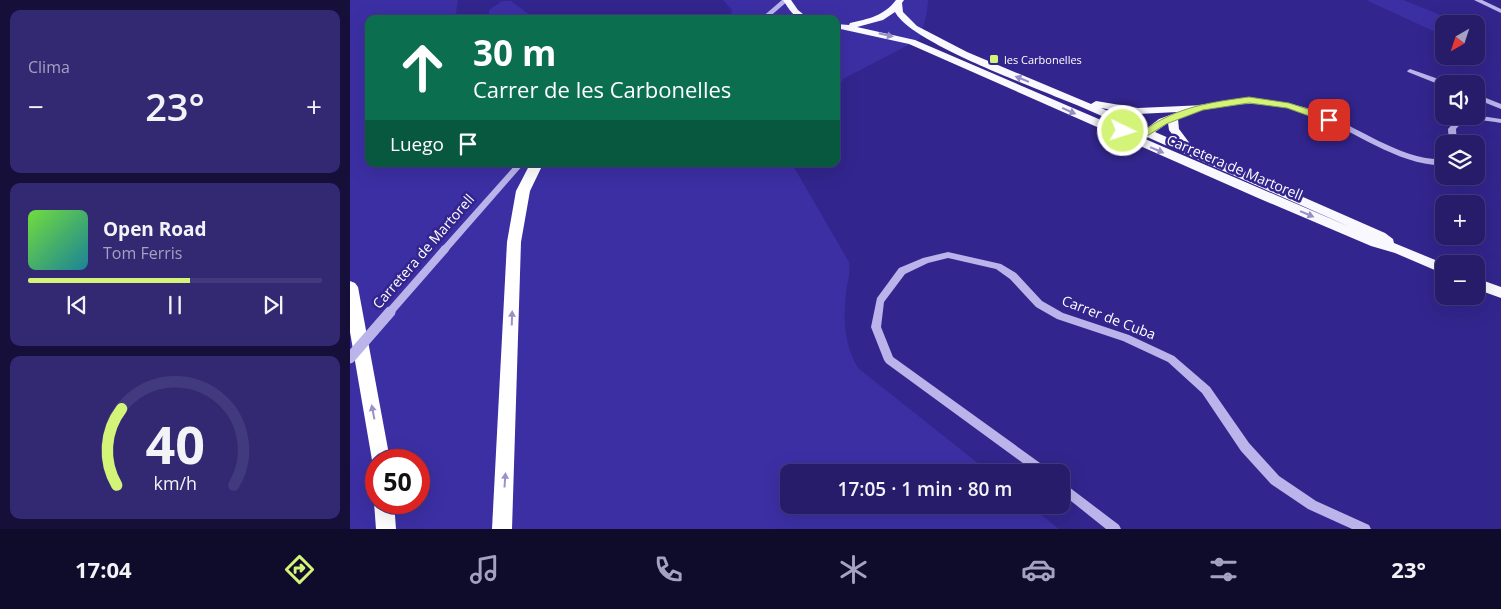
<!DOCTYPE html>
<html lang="es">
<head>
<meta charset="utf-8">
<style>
	:root { --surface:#261c6a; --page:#322972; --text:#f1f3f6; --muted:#a4a1c1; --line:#423a7e; --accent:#d3f478 }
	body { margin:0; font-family:"Open Sans",sans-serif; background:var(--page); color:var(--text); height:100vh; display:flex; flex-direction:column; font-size:19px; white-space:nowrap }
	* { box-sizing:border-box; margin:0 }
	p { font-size:16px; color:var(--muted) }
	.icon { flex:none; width:28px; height:28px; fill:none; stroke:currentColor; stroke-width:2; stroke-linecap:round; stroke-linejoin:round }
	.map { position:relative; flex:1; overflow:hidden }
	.drawer { display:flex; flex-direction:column; gap:10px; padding:10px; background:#150f3a; width:350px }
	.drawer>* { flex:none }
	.top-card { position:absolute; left:15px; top:15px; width:475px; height:152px; border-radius:10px; box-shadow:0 5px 20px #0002,0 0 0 1px var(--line); background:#0b6e4f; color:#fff; overflow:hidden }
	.needle { width:32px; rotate:219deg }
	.tools { position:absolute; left:1085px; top:15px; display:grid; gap:10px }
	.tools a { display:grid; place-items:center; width:50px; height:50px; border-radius:10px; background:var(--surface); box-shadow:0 5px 20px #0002,0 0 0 1px var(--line); font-size:25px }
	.speed { position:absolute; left:15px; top:449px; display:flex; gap:10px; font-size:25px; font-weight:700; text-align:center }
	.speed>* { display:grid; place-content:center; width:65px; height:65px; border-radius:50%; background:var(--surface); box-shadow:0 5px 20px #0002,0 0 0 1px var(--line); line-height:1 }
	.speed .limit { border:8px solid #d22; background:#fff; color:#111 }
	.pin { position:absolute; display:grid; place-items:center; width:42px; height:42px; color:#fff; margin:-21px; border-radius:10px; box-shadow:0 2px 8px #0006 }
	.me { position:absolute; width:55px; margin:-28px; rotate:94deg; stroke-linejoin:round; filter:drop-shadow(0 0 4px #0008) }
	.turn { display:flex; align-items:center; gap:18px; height:105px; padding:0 25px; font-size:22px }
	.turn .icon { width:65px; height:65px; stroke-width:2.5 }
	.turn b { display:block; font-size:35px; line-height:42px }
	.then { display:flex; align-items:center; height:48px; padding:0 25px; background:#0003; gap:10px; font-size:19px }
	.big { font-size:38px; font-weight:600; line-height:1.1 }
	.drawer .widget { flex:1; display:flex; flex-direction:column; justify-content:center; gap:8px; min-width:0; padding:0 18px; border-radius:10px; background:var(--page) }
	.drawer .dial { align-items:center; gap:0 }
	.dial svg { height:130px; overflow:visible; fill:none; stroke:var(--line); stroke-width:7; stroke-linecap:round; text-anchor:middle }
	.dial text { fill:var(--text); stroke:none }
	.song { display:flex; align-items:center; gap:15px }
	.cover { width:60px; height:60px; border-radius:8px; background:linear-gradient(135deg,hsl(100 70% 55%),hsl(190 70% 35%)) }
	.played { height:5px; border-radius:2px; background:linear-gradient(90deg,var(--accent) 55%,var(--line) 55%) }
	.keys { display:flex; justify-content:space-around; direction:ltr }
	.heat { display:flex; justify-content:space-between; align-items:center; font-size:28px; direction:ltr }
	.trip { position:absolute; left:430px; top:464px; width:290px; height:50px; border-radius:10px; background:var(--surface); box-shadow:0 5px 20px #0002,0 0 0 1px var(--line); font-weight:600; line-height:50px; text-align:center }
	.menu { display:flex; height:80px; justify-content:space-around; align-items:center; background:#0f0b2a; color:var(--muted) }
	.menu .icon { width:35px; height:35px }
	.menu .selected { color:var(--accent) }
	.menu b { font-size:22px; color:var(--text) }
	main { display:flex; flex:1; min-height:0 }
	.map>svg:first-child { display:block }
	.green { fill:#3c2fa4; fill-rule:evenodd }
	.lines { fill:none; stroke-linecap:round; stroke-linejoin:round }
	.minor { fill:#bab4eb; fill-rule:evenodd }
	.major { fill:#f9f8fe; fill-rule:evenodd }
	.highway { fill:#fff; fill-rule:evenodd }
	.minor-bridge-far1 { stroke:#bab4eb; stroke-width:8 }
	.minor-bridge { stroke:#bab4eb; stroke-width:11 }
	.oneway { fill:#968ec6 }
	.oneway2 { fill:#9892c6 }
	.route { fill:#d3f478; stroke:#899f4e }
	.poi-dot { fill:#d3f478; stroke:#32258d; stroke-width:2 }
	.labels { text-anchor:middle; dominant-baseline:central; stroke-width:5; stroke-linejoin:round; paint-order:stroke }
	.far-poi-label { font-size:11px; fill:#fff; stroke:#32258d; text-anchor:start }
	.street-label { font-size:14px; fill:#fff; stroke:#32258d }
</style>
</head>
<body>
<main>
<section class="drawer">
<div class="widget"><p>Clima</p>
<div class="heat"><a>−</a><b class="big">23°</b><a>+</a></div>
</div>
<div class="widget">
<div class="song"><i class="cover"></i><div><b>Open Road</b><p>Tom Ferris</p></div></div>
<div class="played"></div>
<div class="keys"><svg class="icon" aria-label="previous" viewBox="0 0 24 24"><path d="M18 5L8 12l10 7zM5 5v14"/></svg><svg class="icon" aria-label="pause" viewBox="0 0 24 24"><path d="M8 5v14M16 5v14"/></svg><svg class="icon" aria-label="next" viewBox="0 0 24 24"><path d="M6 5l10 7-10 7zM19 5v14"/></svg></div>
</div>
<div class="widget dial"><svg viewBox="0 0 100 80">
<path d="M14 69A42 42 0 1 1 86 69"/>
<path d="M14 69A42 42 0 0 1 17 22" stroke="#d3f478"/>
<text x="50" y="56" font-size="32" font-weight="700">40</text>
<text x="50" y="72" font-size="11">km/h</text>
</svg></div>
</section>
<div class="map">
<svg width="1151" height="529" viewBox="0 0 1151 529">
	<rect width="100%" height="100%" fill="#32258d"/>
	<g class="green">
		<path d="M 0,0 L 108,0 L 105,19 L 19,19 L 19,164 L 442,164 L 499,262 C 501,273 497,282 496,293 C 493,319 494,344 508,368 L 639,472 L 439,472 L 439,505 L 679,505 L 709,529 L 0,529 ZM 26,460 L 69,460 L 69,502 L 26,502 Z"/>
		<polygon points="373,0 578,0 577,12 570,39 493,79 486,94 486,19 378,19 381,15 382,10"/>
		<polygon points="1016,0 1053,0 1088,14 1102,24 1094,24 1094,36"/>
		<polygon points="152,1 161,1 185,19 139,19 139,10"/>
	</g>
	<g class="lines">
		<g class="minor">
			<polygon points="432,0 439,0 417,19 410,19"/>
			<polygon points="1124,0 1132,0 1151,9 1151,13"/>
			<polygon points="1060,69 1097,82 1098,84 1094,84 1094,86 1093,86 1058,72 1057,71"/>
			<polygon points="1126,94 1151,104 1151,109 1126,99"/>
			<path d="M 894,99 C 920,99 945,103 969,112 C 1007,126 1054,162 1094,159 L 1094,165 C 1051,167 1003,130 963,115 C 926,101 890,102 851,109 L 847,107 L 848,105 Z"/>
			<path d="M 1131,116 L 1151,119 L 1151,123 C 1136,121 1117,116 1106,129 L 1107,144 L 1099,144 L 1098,129 C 1107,118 1118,116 1131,116 Z"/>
			<polygon points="166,164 174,164 98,251 92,251 91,249 92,247"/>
			<polygon points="598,252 651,264 666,273 692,301 713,313 779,335 824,356 860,387 899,443 929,476 966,501 1019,525 1021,529 1002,529 958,509 921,484 891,451 852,393 818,362 773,341 707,319 686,307 660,279 646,269 598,258 578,263 555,274 534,302 531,327 543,357 697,468 698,472 685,472 536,363 534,360 521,327 527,298 549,268 573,258"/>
			<polygon points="711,481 769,525 771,529 756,529 711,493"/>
		</g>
		<g class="major">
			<path d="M 433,0 L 441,0 L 448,10 L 459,19 C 444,19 441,12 433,0 Z"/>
			<path d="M 546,0 L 554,0 L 552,3 L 553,12 L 567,26 L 617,52 L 741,104 L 746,101 L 788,108 L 855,105 L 855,109 L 845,111 L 844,113 L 828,119 L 829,129 L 844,149 L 1035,233 L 1043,239 L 1044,243 L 1095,264 L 1094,274 L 1045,253 L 1021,246 L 908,198 L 559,44 L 486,28 L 486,24 L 499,25 L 500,23 C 518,19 534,16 546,0 ZM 545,12 C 561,42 674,83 709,98 C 735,108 761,120 786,132 L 787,135 L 797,137 L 1000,227 L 565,40 L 507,27 L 533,20 ZM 751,108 L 788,114 L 828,112 L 809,119 L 797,128 ZM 818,123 L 819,130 L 828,142 L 805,132 Z"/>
			<polygon points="1126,278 1151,287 1151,298 1126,289"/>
		</g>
		<g class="highway">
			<polygon points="180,164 193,164 180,191 171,242 162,529 142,529 157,242 166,191"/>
			<polygon points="0,281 5,283 8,287 40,460 26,460 26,467 22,460 0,332"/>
			<polygon points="26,497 26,502 44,502 46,529 26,529 24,502"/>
		</g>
		<polyline class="minor-bridge-far1" points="39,313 95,249"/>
		<polyline class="minor-bridge" points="0,358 40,312"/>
	</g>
	<defs><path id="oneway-solid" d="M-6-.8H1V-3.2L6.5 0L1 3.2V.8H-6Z" transform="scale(1.25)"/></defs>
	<g class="oneway">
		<use href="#oneway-solid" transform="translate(536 35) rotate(13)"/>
		<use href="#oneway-solid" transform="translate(672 79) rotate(-158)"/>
		<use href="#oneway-solid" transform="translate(719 111) rotate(24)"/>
		<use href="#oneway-solid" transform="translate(807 150) rotate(23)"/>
		<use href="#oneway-solid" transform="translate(957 214) rotate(23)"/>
	</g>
	<g class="oneway2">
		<use href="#oneway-solid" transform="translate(162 318) rotate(-88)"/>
		<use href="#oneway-solid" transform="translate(23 412) rotate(-101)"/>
		<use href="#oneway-solid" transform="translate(155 480) rotate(-86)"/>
	</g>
	<path class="route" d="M 899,97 L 939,103 L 982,117 L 983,120 L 979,123 L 937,108 L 899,103 L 853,110 L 816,124 L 797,136 L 773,134 L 768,131 L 773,128 L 795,130 C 826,107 862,102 899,97 Z"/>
	<rect class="poi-dot" x="639" y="54" width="10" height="10" rx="2.5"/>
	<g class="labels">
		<g class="far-poi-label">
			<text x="654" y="59">les Carbonelles</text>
		</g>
		<g class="street-label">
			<text transform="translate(885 167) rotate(23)">Carretera de Martorell</text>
			<text transform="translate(73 251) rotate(-49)">Carretera de Martorell</text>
			<text transform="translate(759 317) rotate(21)">Carrer de Cuba</text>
		</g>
	</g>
</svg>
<div class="tools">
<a><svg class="needle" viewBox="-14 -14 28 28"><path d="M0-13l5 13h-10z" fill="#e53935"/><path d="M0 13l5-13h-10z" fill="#a4a1c1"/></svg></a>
<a><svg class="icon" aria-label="sound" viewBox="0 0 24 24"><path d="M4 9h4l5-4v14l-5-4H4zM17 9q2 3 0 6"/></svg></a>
<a><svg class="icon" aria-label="layers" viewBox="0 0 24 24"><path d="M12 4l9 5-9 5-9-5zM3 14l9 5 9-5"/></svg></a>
<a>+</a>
<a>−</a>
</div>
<div class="speed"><div class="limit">50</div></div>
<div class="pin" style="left:979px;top:120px;background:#d93025"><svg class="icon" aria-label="arrive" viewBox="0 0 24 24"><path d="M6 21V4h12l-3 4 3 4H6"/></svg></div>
<svg class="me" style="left:773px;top:131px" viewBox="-20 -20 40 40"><circle r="17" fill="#d3f478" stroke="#fff" stroke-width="3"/><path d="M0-11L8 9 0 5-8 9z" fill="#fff"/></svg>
<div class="trip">17:05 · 1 min · 80 m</div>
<div class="top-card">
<div class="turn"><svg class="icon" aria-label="ahead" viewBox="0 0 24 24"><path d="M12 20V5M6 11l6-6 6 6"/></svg><div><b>30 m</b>Carrer de les Carbonelles</div></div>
<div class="then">Luego<svg class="icon" aria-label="arrive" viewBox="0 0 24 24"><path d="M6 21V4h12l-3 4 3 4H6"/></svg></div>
</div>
</div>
</main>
<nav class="menu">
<b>17:04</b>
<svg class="icon selected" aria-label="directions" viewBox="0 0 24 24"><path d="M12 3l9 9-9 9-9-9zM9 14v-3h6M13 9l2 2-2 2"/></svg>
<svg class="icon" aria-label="music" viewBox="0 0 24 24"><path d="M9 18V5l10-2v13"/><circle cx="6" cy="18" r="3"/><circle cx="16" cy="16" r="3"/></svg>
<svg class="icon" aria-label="phone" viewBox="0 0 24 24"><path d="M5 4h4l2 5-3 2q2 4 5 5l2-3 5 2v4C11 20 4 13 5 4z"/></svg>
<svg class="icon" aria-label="climate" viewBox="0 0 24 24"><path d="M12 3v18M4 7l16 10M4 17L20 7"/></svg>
<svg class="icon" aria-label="car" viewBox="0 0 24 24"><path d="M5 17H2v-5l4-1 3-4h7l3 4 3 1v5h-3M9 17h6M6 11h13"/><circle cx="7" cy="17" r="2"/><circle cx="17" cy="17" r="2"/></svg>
<svg class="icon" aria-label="filters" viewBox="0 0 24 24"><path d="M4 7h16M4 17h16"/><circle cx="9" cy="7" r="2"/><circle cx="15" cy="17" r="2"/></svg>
<b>23°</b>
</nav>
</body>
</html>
